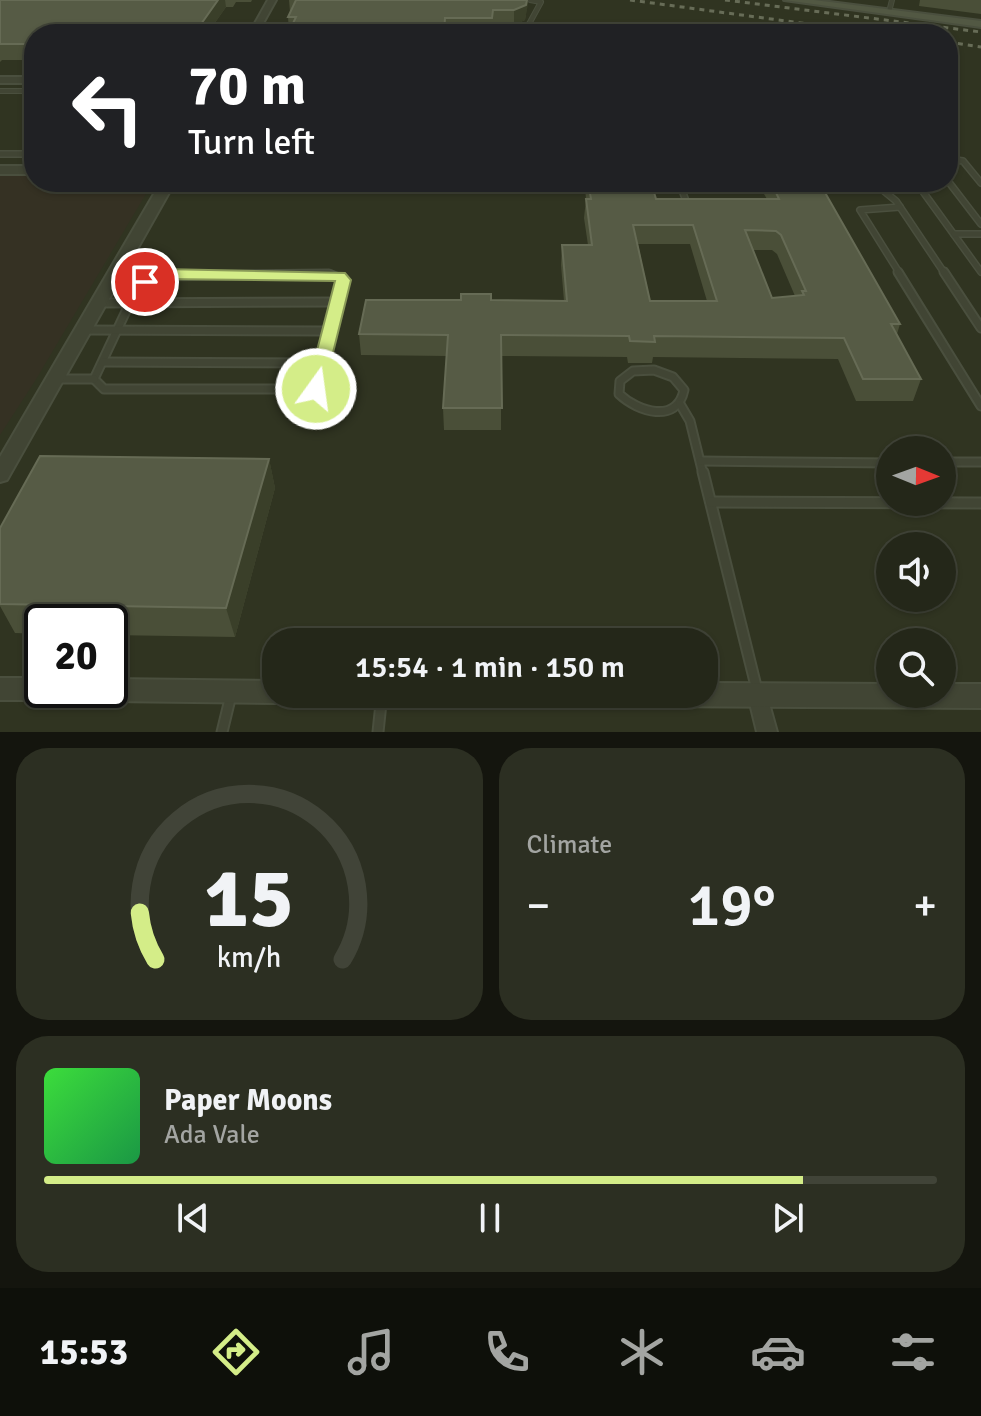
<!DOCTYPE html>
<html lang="en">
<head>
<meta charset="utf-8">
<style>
	:root { --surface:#242719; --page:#2c2f22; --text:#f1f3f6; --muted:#a3a5a2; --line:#414438; --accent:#d4ed88 }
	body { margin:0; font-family:Signika,sans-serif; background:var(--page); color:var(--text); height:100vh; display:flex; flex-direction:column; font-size:30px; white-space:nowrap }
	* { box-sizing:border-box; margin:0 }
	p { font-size:26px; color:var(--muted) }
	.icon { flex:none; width:44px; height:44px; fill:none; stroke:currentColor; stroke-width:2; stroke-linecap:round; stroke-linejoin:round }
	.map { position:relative; height:732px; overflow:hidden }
	.panel { display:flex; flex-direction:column; gap:16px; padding:16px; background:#14150e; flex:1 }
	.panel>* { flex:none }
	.hud { position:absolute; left:24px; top:24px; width:934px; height:168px; border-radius:32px; box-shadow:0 2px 6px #0004,0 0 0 2px var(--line); background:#202124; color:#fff; overflow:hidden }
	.needle { width:52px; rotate:91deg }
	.fabs { position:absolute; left:876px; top:436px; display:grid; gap:16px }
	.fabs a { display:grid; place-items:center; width:80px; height:80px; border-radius:50%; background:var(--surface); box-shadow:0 2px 6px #0004,0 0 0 2px var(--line); font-size:40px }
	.speed { position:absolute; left:24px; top:604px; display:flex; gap:16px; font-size:40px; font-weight:700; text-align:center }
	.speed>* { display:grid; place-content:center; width:104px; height:104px; border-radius:50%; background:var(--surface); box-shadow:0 2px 6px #0004,0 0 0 2px var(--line); line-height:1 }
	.speed .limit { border:4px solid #111; border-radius:12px; background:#fff; color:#111 }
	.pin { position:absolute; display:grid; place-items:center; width:68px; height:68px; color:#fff; margin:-34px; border:4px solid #fff; border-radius:50%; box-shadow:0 2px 8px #0007 }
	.me { position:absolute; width:88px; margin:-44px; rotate:14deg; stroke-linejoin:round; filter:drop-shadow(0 0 6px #0008) }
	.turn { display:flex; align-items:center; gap:28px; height:168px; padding:0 32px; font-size:36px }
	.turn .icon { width:104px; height:104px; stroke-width:2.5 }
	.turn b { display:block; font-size:56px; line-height:68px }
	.big { font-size:60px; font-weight:600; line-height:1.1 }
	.panel .widget { flex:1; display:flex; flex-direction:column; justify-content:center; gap:12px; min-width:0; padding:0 28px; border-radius:32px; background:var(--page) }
	.panel .dial { align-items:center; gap:0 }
	.dial svg { height:208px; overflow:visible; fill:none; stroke:var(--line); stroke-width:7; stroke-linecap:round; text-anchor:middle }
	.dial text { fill:var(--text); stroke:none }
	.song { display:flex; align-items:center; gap:24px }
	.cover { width:96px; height:96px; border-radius:12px; background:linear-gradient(135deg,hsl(120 70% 55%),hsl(140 70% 35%)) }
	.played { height:8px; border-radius:4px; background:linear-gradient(90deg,var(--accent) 85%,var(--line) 85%) }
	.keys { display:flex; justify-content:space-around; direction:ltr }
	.heat { display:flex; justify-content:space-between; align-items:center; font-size:44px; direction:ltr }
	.panel .tiles { flex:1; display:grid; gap:16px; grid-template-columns:1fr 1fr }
	.widget:last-child { grid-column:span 2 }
	.trip { position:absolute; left:262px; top:628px; width:456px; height:80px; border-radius:32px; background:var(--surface); box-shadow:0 2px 6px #0004,0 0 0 2px var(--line); font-weight:600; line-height:80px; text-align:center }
	.dock { display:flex; height:128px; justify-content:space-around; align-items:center; background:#0e100a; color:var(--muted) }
	.dock .icon { width:56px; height:56px }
	.dock .selected { color:var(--accent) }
	.dock b { font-size:36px; color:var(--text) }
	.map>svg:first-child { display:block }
	.green { fill:#353123 }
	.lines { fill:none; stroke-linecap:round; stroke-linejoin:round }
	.service-far3-casing { stroke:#4a4f3e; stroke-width:6 }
	.service-far2-casing { stroke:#4a4f3e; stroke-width:8 }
	.service-far1-casing { stroke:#4a4f3e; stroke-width:11 }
	.service-casing { stroke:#4a4f3e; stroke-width:13 }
	.minor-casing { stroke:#4a4f3e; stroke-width:4 }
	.tertiary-casing { stroke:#4a4f3e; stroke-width:4 }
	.secondary-casing { stroke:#4a4f3e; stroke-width:4 }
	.service-far3 { stroke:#414534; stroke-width:4 }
	.service-far2 { stroke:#414534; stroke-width:5 }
	.service-far1 { stroke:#414534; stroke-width:7 }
	.service { stroke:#414534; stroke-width:9 }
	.minor { fill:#414534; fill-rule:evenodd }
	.tertiary { fill:#414534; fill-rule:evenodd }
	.secondary { fill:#525843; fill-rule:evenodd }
	.rail { stroke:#676c57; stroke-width:3; stroke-dasharray:5 5; stroke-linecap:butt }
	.wall { fill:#4a4f38; fill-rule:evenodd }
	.shaded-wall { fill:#3a3f29 }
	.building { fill:#565b45; stroke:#666b55; stroke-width:2; fill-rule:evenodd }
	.route { fill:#d4ed88; stroke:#8a9a58; stroke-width:2 }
</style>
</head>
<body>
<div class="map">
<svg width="981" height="732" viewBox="0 0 981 732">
	<rect width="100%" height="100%" fill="#303421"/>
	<polygon class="green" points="0,175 34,175 34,182 153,182 35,381 0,435"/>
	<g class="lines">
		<defs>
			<g id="service-far3">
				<polyline points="889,12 892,0"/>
				<polyline points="506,34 529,24 541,2 530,0"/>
				<polyline points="0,91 34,91"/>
			</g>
			<g id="service-far2">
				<polyline points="0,154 34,154"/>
				<polyline points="948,159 963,161 981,183"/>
				<polyline points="948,181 981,224"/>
				<polyline points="679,182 686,201 691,203"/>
				<polyline points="873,182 896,201 945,274"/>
				<polyline points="916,182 981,272"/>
				<polyline points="954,234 981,234"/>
				<polyline points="315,274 329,274"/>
				<polyline points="900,274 860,210 900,207"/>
			</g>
			<g id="service-far1">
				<polyline points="898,272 981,406"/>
				<polyline points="944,272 981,328"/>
				<polygon points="329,274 343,280 316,389 104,389 94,379 127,309 153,276"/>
				<polyline points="100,303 338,302"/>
				<polyline points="85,330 331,331"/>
				<polyline points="103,362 323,363"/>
				<path d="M 654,370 L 673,377 L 684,390 C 677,424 638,412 619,394 L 620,381 L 633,371 Z"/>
				<polyline points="57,379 94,379"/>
				<polyline points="680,404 690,421 703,474"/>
				<polyline points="701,461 890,463"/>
				<polyline points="942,462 981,462"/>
			</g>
			<g id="service">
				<polyline points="703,472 757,690"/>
				<polyline points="711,502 981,503"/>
				<polyline points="222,732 231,695"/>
				<polyline points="378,732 382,694"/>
			</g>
			<g id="minor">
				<polygon points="268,0 276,0 257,34 249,34"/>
				<rect x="0" y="77" width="34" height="6"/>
				<polygon points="758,686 765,689 777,732 757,732 748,695 751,689"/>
			</g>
			<g id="tertiary">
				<rect x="0" y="166" width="34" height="8"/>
				<polygon points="161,182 175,182 7,480 0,482 0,457"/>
				<polygon points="0,678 42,678 42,690 54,690 51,697 42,700 0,700"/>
				<polygon points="110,679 276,681 276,694 288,694 285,700 276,703 110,701 101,698 97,690 110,690"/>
				<polygon points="704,683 890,684 890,694 942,694 942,684 981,684 981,708 651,706 642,702 638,694 704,694"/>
			</g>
			<polygon id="secondary" points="784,0 814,0 981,21 981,27"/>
		</defs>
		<use href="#service-far3" class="service-far3-casing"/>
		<use href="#service-far2" class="service-far2-casing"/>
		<use href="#service-far1" class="service-far1-casing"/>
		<use href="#service" class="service-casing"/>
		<use href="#minor" class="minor-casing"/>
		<use href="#tertiary" class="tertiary-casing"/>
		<use href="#secondary" class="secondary-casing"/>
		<use href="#service-far3" class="service-far3"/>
		<use href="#service-far2" class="service-far2"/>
		<use href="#service-far1" class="service-far1"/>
		<use href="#service" class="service"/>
		<use href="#minor" class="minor"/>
		<use href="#tertiary" class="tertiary"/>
		<use href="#secondary" class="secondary"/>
		<g class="rail">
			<polyline points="630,0 883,34"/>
			<polyline points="725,0 981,32"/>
			<polyline points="664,34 748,25"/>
			<polyline points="948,42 981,47"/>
		</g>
	</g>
	<g class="wall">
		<polygon points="0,0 252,0 251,2 236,2 233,7 226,7 207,34 34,34 34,60 2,60 0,62"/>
		<polygon points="289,0 528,0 525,20 514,25 493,25 492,33 288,34 289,31 288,17 290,12"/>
		<polygon points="920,0 981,0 981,14 919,6"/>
		<path d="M 577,182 L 651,182 L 656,199 L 767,199 L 764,194 L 767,182 L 819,182 L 900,324 L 897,334 L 921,379 L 913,401 L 856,401 L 838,359 L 653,357 L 652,363 L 628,363 L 627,357 L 501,356 L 501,430 L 444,430 L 443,408 L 447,356 L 361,355 L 359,334 L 491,300 L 564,301 L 561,265 L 562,245 L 588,245 L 584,218 L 586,199 L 585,187 L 577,187 ZM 638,244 L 690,244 L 707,301 L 650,301 ZM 753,250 L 772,250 L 777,254 L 795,296 L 772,298 Z"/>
		<polygon points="269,459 275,488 235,637 110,635 110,622 42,622 42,634 15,633 0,606 0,528"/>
	</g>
	<g class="shaded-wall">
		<polygon points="218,0 225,0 226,7 207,34 194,34"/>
		<polygon points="527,0 528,0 528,4 525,20 514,25 514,10"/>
		<polygon points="269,459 275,488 235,637 226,608"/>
	</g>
	<g class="building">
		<polygon points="0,0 218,0 194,34 34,34 34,44 0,44"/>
		<polygon points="296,0 527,0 526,5 514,10 493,10 492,18 445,18 444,34 288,34 296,17 288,17"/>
		<path d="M 588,182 L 651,182 L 656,199 L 779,199 L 771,182 L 819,182 L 900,324 L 891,324 L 921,379 L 863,379 L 844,338 L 654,336 L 655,342 L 630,341 L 629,336 L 501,335 L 502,408 L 443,408 L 448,335 L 359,334 L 366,300 L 461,300 L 461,294 L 491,294 L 491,300 L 567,301 L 562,245 L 592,245 L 586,199 L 591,199 ZM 633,225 L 693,225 L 717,301 L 650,301 ZM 745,230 L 776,231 L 781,235 L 806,291 L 802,291 L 804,295 L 772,298 Z"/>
		<polygon points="40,456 269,459 226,608 0,604 0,528"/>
	</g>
	<polygon class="route" points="162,269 345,273 351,280 323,393 310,393 307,389 335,281 164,279 145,286 137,282"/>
</svg>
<div class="fabs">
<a><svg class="needle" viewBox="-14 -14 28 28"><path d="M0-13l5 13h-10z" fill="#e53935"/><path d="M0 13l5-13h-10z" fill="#a3a5a2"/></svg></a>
<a><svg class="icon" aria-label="sound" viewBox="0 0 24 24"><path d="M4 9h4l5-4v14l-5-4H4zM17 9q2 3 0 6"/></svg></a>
<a><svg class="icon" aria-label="search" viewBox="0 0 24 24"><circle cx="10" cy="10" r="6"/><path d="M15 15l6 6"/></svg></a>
</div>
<div class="speed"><div class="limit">20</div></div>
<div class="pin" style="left:145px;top:282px;background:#d93025"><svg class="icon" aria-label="arrive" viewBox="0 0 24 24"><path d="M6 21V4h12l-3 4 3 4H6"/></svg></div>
<svg class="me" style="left:316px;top:389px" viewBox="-20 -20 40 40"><circle r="17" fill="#d4ed88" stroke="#fff" stroke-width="3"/><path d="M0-11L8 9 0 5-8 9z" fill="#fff"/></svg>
<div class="trip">15:54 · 1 min · 150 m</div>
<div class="hud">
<div class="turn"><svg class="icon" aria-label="left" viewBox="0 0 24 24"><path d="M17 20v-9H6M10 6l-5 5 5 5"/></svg><div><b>70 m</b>Turn left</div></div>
</div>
</div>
<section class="panel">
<div class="tiles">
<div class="widget dial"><svg viewBox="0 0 100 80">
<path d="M14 69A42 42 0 1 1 86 69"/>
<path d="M14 69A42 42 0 0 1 8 51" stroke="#d4ed88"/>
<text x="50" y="56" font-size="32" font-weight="700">15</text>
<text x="50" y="72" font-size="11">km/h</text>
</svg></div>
<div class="widget"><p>Climate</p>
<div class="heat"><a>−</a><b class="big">19°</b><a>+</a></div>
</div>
<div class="widget">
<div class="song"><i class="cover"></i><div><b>Paper Moons</b><p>Ada Vale</p></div></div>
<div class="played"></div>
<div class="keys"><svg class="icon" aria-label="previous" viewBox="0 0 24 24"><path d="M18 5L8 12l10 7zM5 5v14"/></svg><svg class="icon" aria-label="pause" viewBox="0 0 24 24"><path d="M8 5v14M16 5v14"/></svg><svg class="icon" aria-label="next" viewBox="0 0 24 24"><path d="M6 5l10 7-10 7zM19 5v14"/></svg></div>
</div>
</div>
</section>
<nav class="dock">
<b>15:53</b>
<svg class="icon selected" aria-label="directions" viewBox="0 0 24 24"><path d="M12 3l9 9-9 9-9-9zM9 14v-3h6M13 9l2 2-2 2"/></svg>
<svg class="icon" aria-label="music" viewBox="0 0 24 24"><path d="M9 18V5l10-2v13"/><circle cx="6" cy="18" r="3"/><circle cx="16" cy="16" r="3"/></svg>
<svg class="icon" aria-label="phone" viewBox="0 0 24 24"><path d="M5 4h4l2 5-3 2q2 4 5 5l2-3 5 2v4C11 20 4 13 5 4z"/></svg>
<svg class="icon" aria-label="climate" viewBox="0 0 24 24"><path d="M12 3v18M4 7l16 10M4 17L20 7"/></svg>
<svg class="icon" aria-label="car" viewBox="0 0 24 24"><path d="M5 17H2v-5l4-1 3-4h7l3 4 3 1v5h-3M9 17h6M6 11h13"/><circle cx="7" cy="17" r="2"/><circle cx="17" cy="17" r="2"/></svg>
<svg class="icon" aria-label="filters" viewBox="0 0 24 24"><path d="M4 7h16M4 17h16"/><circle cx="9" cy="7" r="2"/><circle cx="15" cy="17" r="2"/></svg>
</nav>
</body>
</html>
